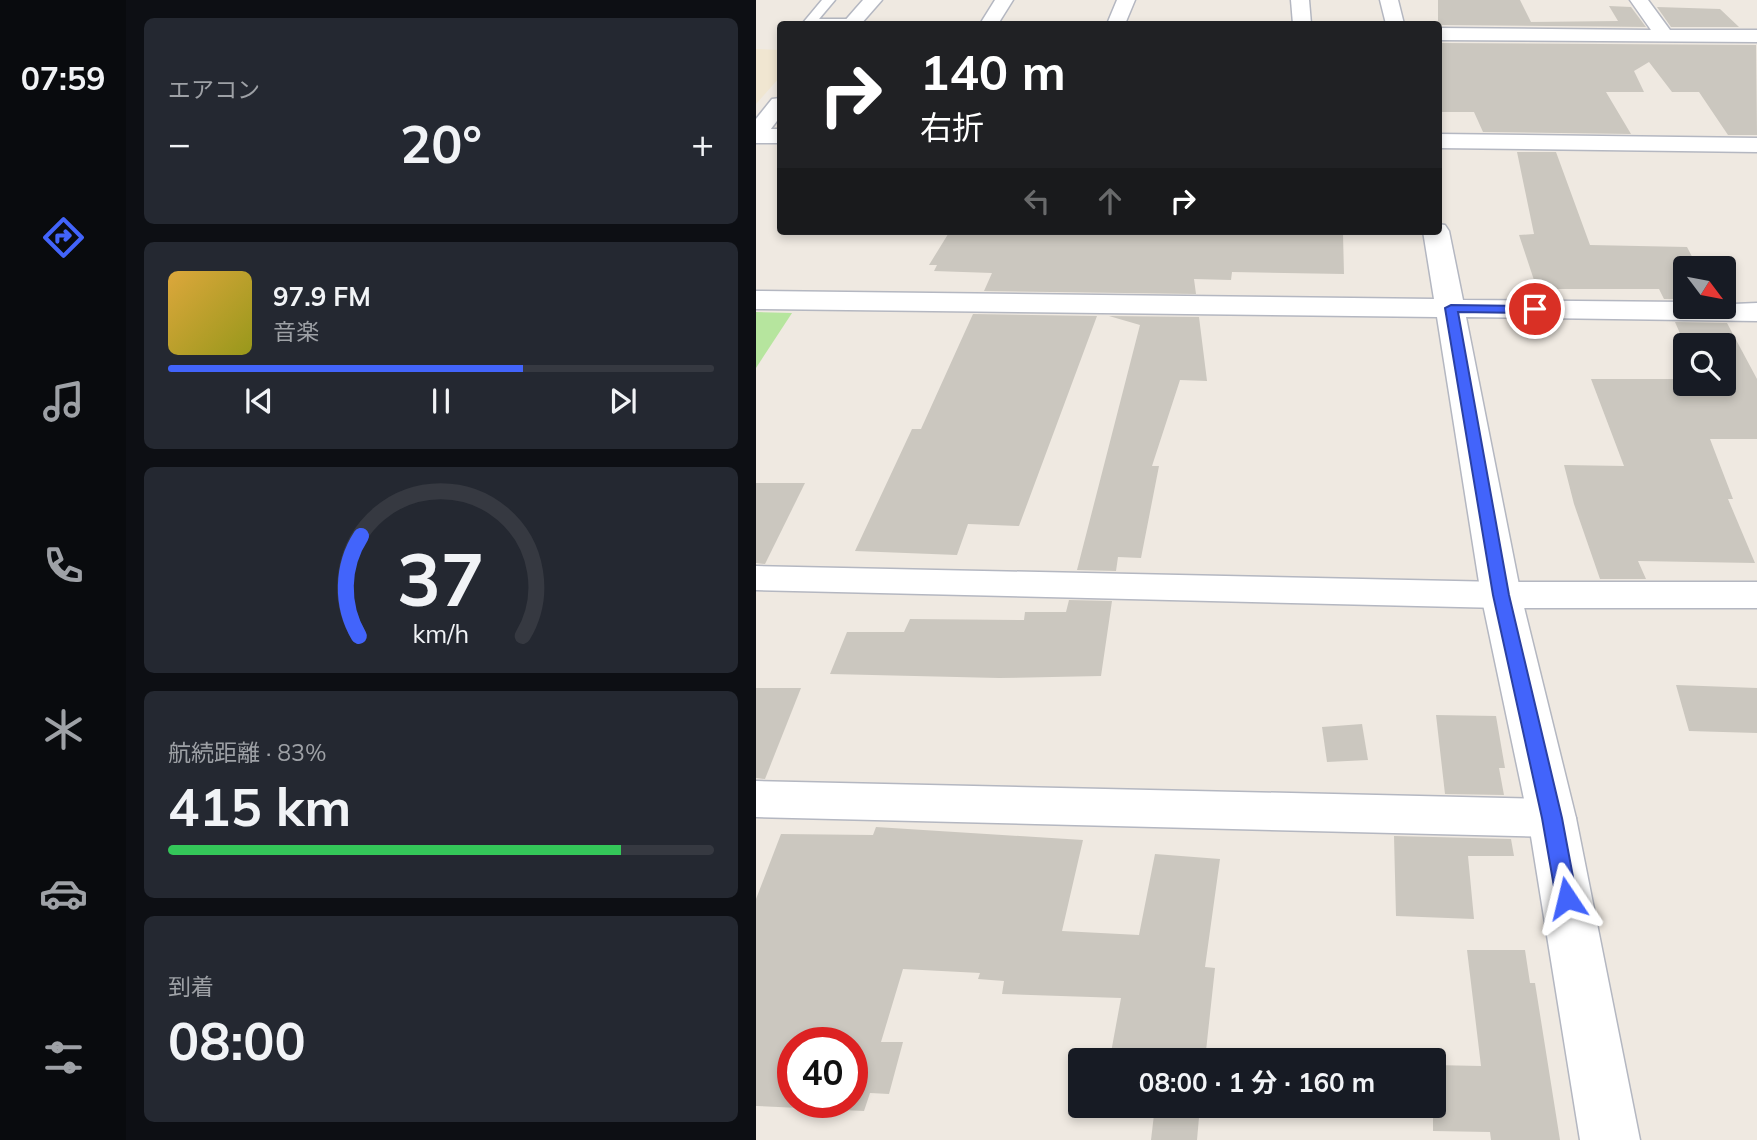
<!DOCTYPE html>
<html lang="ja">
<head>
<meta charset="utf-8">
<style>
	:root { --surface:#171b24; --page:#242831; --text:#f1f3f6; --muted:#9ea1a6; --line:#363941; --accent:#4264fb }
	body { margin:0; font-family:Mulish,"Noto Sans JP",sans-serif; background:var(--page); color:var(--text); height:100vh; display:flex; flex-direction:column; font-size:26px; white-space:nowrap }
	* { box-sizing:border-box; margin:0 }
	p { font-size:23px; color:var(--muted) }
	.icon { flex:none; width:38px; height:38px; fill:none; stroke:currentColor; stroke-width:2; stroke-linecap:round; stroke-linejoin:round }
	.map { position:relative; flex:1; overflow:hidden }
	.side { display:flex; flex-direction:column; gap:18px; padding:18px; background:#0d0f14; width:630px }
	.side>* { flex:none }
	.top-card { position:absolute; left:21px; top:21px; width:665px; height:214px; border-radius:7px; box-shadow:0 4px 10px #0003; background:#202124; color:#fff; overflow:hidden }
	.needle { width:46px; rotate:122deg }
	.tools { position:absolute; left:917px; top:256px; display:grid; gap:14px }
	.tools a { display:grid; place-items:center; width:63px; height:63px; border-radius:7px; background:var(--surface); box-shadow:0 4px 10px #0003; font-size:35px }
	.speed { position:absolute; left:21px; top:1027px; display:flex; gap:14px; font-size:35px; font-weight:700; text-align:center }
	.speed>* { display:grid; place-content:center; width:91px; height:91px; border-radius:50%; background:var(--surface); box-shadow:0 4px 10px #0003; line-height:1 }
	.speed .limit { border:10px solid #d22; background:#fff; color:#111 }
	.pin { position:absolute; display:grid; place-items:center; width:60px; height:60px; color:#fff; margin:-30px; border:4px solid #fff; border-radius:50%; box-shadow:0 2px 7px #0007 }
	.me { position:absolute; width:77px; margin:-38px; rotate:350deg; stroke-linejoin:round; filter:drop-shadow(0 0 5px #0008) }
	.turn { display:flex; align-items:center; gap:24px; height:147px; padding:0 28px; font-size:32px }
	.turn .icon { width:91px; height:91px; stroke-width:2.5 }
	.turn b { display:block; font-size:49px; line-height:60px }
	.lanes { display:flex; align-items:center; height:66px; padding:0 28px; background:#0003; justify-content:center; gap:35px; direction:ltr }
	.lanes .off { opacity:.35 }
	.big { font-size:52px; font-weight:700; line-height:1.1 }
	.side .tile { flex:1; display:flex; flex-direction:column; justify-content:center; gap:10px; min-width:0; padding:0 24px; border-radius:10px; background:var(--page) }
	.side .dial { align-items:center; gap:0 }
	.dial svg { height:182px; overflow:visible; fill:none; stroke:var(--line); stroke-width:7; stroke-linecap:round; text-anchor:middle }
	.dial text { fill:var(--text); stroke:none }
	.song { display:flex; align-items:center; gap:21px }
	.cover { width:84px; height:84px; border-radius:10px; background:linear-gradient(135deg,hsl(40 70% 55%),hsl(60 70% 35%)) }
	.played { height:7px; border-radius:4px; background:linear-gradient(90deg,var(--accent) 65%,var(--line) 65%) }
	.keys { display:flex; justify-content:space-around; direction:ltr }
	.heat { display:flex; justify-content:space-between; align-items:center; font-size:38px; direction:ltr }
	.charge { height:10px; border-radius:5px; background:linear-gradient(90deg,#34c759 83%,var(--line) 0) }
	.trip { position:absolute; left:312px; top:1048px; width:378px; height:70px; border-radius:7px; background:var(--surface); box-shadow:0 4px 10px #0003; font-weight:700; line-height:70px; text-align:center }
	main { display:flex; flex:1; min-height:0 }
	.dock { display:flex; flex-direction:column; width:126px; justify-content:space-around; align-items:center; background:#090b0e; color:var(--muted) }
	.dock .icon { width:49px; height:49px }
	.dock .current { color:var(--accent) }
	.dock b { font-size:32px; color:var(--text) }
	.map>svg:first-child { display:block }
	.education { fill:#f0e6d1 }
	.green { fill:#b6e59e }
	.building { fill:#cbc7bf; fill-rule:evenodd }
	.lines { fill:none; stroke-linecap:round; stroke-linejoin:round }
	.service-casing { stroke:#b4b7c1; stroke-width:3 }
	.minor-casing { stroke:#b4b7c1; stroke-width:3 }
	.tertiary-casing { stroke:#b4b7c1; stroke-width:3 }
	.service { fill:#fff; fill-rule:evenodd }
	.minor { fill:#fff; fill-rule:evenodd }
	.tertiary { fill:#fff; fill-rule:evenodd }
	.route { fill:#4264fb; stroke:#2b41a3; stroke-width:2 }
</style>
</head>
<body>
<main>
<nav class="dock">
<b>07:59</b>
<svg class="icon current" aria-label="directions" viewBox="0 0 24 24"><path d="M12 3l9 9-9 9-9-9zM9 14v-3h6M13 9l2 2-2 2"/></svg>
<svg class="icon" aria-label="music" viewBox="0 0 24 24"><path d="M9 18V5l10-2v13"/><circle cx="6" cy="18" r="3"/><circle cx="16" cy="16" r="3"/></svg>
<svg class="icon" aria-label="phone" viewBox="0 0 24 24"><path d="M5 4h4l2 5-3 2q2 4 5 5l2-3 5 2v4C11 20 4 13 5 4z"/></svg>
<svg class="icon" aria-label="climate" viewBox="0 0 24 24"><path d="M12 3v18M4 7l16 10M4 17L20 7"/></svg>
<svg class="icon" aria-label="car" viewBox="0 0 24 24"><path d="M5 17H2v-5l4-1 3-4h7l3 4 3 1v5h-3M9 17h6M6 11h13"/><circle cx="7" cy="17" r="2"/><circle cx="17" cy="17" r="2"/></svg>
<svg class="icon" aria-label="filters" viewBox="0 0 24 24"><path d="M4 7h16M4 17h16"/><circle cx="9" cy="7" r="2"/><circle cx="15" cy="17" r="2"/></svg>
</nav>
<section class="side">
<div class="tile"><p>エアコン</p>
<div class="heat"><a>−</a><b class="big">20°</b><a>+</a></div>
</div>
<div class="tile">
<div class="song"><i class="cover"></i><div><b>97.9 FM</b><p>音楽</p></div></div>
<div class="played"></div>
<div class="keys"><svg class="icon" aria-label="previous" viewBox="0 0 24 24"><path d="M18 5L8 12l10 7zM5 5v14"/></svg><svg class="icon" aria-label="pause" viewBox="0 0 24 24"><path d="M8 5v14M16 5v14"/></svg><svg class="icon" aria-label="next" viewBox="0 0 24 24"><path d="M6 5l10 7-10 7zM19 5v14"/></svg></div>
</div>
<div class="tile dial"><svg viewBox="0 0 100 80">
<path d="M14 69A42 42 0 1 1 86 69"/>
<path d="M14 69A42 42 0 0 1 15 25" stroke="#4264fb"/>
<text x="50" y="56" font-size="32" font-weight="700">37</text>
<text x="50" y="72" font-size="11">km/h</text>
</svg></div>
<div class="tile"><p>航続距離 · 83%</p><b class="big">415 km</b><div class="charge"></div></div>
<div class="tile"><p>到着</p><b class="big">08:00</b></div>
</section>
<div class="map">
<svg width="1001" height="1140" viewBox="0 0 1001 1140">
	<rect width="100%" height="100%" fill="#efe9e1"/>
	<polygon class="education" points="0,49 24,50 24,77 0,104"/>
	<polygon class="green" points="0,312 36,313 0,368"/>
	<g class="building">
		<polygon points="682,0 764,0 775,22 862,21 853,6 875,7 890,27 682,25"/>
		<polygon points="901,7 964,9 983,27 915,27"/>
		<polygon points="682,43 1000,45 1001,135 972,135 943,92 916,92 893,62 878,71 888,92 850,92 875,134 727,132 718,112 682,112"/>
		<polygon points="761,152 800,152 834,245 931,247 942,268 929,268 929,299 908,299 903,289 781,289 763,235 778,234"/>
		<polygon points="194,231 587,234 588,274 476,272 475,280 438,279 440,294 228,291 236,273 178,271 181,265 173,265"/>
		<polygon points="217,314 341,316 263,526 212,524 201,555 99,551 156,429 165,429"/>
		<polygon points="353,316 443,317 451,381 424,380 396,466 403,466 385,558 362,557 360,571 321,570 384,325"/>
		<polygon points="919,322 971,323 1001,379 1001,439 954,439 977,499 972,499 999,563 882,561 890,579 844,579 818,504 808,465 868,466 835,379 929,379 929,383 968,383 968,345 929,345"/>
		<polygon points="0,483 49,483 9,564 0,563"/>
		<polygon points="313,600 356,601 345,676 243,678 74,674 91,632 148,632 154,619 268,620 269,612 310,612"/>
		<polygon points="920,685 1001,688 1001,733 933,731"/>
		<polygon points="0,688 45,688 9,779 0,778"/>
		<polygon points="680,715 740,716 749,768 743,768 748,795 689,794"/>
		<polygon points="606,724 612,760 571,762 566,727"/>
		<path d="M 120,827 L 327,840 L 306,931 L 383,935 L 399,854 L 464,859 L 449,967 L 459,968 L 449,1060 L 354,1058 L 365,998 L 246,994 L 248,981 L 222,979 L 224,973 L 147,969 L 125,1042 L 147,1042 L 133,1094 L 114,1093 L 108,1111 L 0,1106 L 0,899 L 25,834 L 117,835 ZM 37,1043 L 96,1043 L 96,1102 L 37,1102 Z"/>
		<polygon points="638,836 755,839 758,856 712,856 718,919 640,916"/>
		<polygon points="711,950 769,950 774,983 779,983 804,1140 735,1140 734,1132 677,1131 677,1065 725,1066"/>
		<polygon points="399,1106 444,1106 441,1140 395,1140"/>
	</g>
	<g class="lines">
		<defs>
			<polygon id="service" points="66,0 79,0 63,19 96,19 103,23 46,24"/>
			<g id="minor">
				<polygon points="239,0 257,0 242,24 224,24"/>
				<polygon points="361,0 379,0 369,24 351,24"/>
				<polygon points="535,0 553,0 555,24 537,24"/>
				<polygon points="874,0 892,0 914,30 1001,30 1001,42 682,40 682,28 895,30"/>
				<rect x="0" y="129" width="24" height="14"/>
				<polygon points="682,134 1001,138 1001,152 682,148"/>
				<polygon points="0,566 745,582 1001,582 1001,608 745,608 0,590"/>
				<polygon points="0,781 796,799 813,805 820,818 813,831 796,837 0,817"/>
			</g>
			<g id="tertiary">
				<polygon points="107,0 126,0 105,24 86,24"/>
				<polygon points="624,0 642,0 648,24 630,24"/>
				<polygon points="24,98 24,117 8,138 0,140 0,119 16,99"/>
				<polygon points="682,224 689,225 693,231 707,300 929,302 929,306 1001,303 1001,321 710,317 765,595 820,818 884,1140 824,1140 772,818 725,595 681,317 0,309 0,291 678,299 667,231 682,231"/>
			</g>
		</defs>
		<use href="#service" class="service-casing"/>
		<use href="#minor" class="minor-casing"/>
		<use href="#tertiary" class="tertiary-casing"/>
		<use href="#service" class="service"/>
		<use href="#minor" class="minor"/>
		<use href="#tertiary" class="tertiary"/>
	</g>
	<polygon class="route" points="695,305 779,306 785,309 779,313 702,312 753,595 806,818 821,898 818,904 811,907 803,904 800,898 786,818 737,595 689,308"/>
</svg>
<div class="tools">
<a><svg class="needle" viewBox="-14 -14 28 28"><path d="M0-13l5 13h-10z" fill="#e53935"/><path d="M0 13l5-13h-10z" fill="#9ea1a6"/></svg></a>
<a><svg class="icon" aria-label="search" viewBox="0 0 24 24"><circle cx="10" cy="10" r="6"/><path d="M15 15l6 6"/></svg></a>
</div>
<div class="speed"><div class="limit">40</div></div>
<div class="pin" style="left:779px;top:309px;background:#d93025"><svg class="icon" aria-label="arrive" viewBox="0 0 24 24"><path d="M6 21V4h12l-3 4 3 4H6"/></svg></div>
<svg class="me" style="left:811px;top:898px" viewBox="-20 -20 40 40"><path d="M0-17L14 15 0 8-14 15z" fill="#4264fb" stroke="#fff" stroke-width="4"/></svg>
<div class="trip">08:00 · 1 分 · 160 m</div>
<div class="top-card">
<div class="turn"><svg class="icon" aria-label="right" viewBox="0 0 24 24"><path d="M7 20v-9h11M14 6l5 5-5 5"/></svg><div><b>140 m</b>右折</div></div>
<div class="lanes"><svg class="icon off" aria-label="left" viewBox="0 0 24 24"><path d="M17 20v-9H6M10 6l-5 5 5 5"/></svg><svg class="icon off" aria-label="ahead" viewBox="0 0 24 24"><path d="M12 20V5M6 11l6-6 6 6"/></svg><svg class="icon" aria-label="right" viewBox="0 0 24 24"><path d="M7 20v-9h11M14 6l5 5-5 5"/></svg></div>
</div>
</div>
</main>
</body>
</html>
